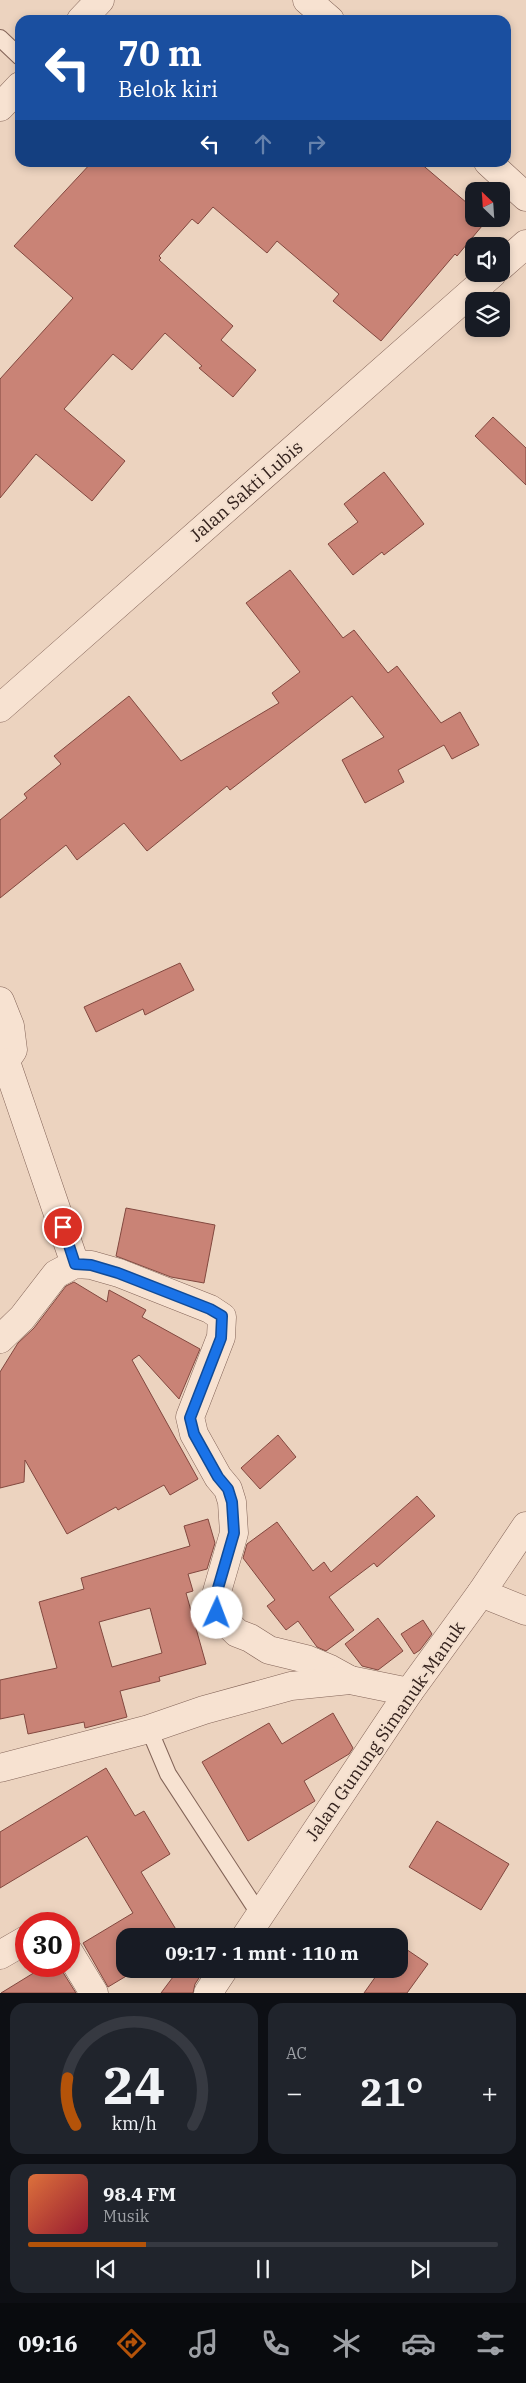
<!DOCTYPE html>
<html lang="id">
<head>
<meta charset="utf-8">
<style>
	:root { --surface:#171b24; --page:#20242c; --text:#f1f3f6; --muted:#9ea1a6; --line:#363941; --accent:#b45309 }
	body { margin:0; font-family:"IBM Plex Serif",serif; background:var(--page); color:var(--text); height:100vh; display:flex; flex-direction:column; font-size:19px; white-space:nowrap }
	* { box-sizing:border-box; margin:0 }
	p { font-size:16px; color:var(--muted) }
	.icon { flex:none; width:28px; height:28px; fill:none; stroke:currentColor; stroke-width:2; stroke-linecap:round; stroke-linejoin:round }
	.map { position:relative; height:1993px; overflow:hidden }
	.sheet { display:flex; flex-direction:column; gap:10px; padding:10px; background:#0d0f14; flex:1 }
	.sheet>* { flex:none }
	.guide { position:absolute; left:15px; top:15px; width:496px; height:152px; border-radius:15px; box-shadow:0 2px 8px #0003; background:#1a4fa0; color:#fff; overflow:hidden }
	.needle { width:32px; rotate:335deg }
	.buttons { position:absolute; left:465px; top:182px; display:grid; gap:10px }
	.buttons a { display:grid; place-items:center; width:45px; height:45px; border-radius:10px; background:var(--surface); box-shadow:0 2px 8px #0003; font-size:25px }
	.speed { position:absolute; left:15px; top:1912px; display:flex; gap:10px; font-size:25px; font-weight:700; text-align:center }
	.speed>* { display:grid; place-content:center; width:65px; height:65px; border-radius:50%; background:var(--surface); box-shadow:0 2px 8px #0003; line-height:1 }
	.speed .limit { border:8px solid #d22; background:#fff; color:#111 }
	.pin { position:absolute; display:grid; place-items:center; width:42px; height:42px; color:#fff; margin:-21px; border:2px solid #fff; border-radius:50%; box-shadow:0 1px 5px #0007 }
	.me { position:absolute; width:55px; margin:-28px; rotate:2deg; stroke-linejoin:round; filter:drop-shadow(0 0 4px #0008) }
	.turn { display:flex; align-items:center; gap:18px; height:105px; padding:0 20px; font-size:22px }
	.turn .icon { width:65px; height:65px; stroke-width:2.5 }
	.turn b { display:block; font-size:35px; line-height:42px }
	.lanes { display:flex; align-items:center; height:48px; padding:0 20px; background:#0003; justify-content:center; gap:25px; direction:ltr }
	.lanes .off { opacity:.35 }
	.big { font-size:38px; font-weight:800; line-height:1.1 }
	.sheet .widget { flex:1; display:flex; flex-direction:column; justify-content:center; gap:8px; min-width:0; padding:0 18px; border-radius:15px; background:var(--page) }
	.sheet .dial { align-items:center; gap:0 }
	.dial svg { height:130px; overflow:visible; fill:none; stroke:var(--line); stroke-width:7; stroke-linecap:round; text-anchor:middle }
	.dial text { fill:var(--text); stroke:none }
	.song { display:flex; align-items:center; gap:15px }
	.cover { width:60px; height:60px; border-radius:8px; background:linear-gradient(135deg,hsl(20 70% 55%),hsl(350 70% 35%)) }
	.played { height:5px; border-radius:2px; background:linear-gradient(90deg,var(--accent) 25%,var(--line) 25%) }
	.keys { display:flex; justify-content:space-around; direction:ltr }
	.heat { display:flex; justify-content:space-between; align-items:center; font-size:28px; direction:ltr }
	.sheet .tiles { flex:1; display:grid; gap:10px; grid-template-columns:1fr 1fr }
	.widget:last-child { grid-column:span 2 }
	.trip { position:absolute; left:116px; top:1928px; width:292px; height:50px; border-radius:15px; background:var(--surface); box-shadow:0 2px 8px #0003; font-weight:800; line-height:50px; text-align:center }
	.dock { display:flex; height:80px; justify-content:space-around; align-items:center; background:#090b0e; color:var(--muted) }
	.dock .icon { width:35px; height:35px }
	.dock .selected { color:var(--accent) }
	.dock b { font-size:22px; color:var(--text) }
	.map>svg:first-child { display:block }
	.building { fill:#c98376; stroke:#82483f; fill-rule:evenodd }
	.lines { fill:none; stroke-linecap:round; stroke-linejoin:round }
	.service-casing { stroke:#836458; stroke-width:18 }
	.minor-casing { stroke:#836458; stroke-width:29 }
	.tertiary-casing { stroke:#836458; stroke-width:29 }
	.service { stroke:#f7e2d1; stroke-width:16 }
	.minor { stroke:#f7e2d1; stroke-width:28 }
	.tertiary { stroke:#f7e2d1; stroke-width:28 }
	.route-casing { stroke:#114b97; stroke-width:12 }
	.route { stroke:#1a73e8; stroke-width:9 }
	.labels { text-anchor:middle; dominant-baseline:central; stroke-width:4.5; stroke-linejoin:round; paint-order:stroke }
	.street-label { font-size:18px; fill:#33211c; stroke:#f3dfce }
</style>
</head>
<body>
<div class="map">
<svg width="526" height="1993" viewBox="0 0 526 1993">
	<rect width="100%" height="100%" fill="#ecd3bf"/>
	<g class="building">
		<polygon points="92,162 419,162 474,209 474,219 487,220 457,256 455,254 381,341 333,301 339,294 277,241 267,253 213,207 198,224 192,219 159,256 161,258 159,260 233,326 221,340 256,370 233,397 199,368 202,366 165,333 132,370 113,354 64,409 125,461 92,501 36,454 0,498 0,379 73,298 14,246"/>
		<polygon points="493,417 526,448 526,485 475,436"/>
		<polygon points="384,472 424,524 384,555 382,552 353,575 328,544 358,522 344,504"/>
		<polygon points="290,570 343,638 354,630 388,673 397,666 441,723 460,712 479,745 452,759 444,745 398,770 404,782 365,803 342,760 384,737 352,696 230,790 227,786 147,851 124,823 77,860 66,845 0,898 0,820 27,798 24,794 61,764 54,756 129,696 181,761 279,703 272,693 300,672 246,603"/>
		<polygon points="180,963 194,990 145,1015 143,1009 96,1032 84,1007"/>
		<polygon points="126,1208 215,1225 204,1283 171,1277 116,1256"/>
		<polygon points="74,1282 107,1302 109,1290 146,1310 142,1317 200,1349 179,1399 139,1355 132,1360 198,1479 170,1495 164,1485 118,1510 116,1507 67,1534 25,1460 24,1482 0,1488 0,1372 18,1343 34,1328 66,1286"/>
		<polygon points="278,1435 296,1457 260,1489 241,1468"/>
		<polygon points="417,1496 435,1516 377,1567 374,1563 329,1597 354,1630 326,1651 317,1647 298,1621 286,1630 267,1606 275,1600 243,1558 247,1544 277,1522 313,1571 324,1562 331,1572"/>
		<path d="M 208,1519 L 215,1543 L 207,1569 L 188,1574 L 193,1591 L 186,1593 L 206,1664 L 159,1677 L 160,1681 L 120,1691 L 127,1717 L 85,1728 L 84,1722 L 28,1734 L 24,1714 L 0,1719 L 0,1680 L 57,1668 L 39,1602 L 84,1589 L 81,1578 L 190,1546 L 184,1526 ZM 150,1608 L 162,1653 L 112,1667 L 99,1622 Z"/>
		<polygon points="378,1618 403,1651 378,1670 362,1666 345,1644"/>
		<polygon points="423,1620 432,1634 420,1650 414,1654 401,1634"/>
		<polygon points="333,1713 353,1748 349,1754 304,1781 315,1801 248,1841 202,1762 269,1723 282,1744"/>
		<polygon points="106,1768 135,1816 144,1811 170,1854 141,1872 180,1936 125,1936 125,1969 138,1969 108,1987 83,1943 133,1913 87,1836 0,1888 0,1832"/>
		<polygon points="437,1821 509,1864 481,1910 409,1867"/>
		<polygon points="208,1929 218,1936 202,1936"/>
		<polygon points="400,1945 428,1964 407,1993 364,1993 381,1969 400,1969"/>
		<polygon points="45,1966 59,1966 76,1993 1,1993"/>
		<polygon points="179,1969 205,1969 195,1984 193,1993 161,1993"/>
	</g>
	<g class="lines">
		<defs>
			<g id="service">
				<polyline points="0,38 20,57"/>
				<polyline points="149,1729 168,1774 260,1915"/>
			</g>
			<g id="minor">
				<polyline points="307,0 330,20"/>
				<polyline points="488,162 526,197"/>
				<polyline points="501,266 526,244"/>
				<polyline points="0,708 492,274"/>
				<polyline points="0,1001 10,1026 13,1050 0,1069"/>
				<polyline points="6,1062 75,1264"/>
				<polyline points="0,1339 22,1318 56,1274 75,1264 91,1265 119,1273 210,1309 222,1317 221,1337 190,1417 194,1434 218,1477 228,1489 232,1502 234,1533 216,1595 217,1613 237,1633 250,1638 269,1650 306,1659 330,1669 350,1680"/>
				<polyline points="481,1593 526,1611"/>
				<polyline points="0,1768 149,1729 204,1710 291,1686 350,1680 409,1692"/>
				<polyline points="246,1936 409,1692 481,1593 526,1526"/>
				<polyline points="69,1952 94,1993"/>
				<polyline points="0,1955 26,1940"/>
				<polyline points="208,1993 224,1969"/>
			</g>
			<g id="tertiary">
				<polyline points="81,20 100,0"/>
				<polyline points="0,107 20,86"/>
			</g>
		</defs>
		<use href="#service" class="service-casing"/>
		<use href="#minor" class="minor-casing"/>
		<use href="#tertiary" class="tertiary-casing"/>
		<use href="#service" class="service"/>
		<use href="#minor" class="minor"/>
		<use href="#tertiary" class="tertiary"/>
	</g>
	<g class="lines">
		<defs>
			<polyline id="route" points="63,1227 75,1264 91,1265 118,1273 210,1309 222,1316 221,1338 190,1418 194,1434 218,1477 228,1489 232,1502 234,1533 216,1595 217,1613"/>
		</defs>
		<use href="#route" class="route-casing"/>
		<use href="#route" class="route"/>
	</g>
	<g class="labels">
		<g class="street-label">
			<text transform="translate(246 491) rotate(-41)">Jalan Sakti Lubis</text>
			<text transform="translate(385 1731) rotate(-55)">Jalan Gunung Simanuk-Manuk</text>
		</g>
	</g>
</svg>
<div class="buttons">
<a><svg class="needle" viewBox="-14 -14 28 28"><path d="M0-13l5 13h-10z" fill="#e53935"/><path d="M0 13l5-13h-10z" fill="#9ea1a6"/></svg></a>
<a><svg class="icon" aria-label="sound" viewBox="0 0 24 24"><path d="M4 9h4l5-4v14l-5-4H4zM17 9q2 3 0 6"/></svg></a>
<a><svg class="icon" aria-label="layers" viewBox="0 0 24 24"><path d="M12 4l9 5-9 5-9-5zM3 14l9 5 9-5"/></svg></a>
</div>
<div class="speed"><div class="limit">30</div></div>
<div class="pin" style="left:63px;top:1227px;background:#d93025"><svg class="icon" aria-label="arrive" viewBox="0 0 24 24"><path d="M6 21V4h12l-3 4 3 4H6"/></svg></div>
<svg class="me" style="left:217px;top:1613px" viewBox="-20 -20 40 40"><circle r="19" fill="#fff"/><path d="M0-13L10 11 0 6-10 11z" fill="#1a73e8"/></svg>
<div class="trip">09:17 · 1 mnt · 110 m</div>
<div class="guide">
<div class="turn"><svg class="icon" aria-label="left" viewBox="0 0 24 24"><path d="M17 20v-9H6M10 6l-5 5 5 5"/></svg><div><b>70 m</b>Belok kiri</div></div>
<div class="lanes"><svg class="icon" aria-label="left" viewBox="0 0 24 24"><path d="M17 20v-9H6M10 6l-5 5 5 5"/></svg><svg class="icon off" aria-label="ahead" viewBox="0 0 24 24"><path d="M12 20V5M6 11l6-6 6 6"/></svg><svg class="icon off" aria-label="right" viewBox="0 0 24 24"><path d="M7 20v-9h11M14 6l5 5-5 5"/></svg></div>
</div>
</div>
<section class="sheet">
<div class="tiles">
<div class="widget dial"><svg viewBox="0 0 100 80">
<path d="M14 69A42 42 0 1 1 86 69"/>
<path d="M14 69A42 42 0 0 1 9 40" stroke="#b45309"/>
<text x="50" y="56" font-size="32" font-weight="700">24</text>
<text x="50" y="72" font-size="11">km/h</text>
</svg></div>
<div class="widget"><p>AC</p>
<div class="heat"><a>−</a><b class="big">21°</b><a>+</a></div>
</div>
<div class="widget">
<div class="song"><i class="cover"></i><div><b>98.4 FM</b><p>Musik</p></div></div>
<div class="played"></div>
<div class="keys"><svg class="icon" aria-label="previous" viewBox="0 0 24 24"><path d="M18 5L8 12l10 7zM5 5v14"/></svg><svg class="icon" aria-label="pause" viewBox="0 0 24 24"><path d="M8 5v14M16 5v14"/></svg><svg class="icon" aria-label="next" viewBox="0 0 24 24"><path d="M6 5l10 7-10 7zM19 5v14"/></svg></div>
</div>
</div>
</section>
<nav class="dock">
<b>09:16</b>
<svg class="icon selected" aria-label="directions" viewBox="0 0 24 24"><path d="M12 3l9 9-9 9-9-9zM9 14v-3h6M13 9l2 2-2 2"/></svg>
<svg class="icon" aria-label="music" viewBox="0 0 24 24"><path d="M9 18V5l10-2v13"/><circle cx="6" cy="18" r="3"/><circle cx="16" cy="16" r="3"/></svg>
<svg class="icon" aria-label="phone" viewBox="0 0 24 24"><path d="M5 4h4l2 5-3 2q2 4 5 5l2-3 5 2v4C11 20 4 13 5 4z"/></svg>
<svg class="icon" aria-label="climate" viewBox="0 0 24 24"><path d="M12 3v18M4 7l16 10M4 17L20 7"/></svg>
<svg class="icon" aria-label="car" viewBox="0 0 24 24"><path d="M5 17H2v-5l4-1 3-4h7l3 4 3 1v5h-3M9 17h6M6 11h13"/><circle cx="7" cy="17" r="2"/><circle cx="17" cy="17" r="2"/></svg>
<svg class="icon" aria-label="filters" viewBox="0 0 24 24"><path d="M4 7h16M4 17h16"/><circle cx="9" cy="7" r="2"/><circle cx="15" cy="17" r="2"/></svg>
</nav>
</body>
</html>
